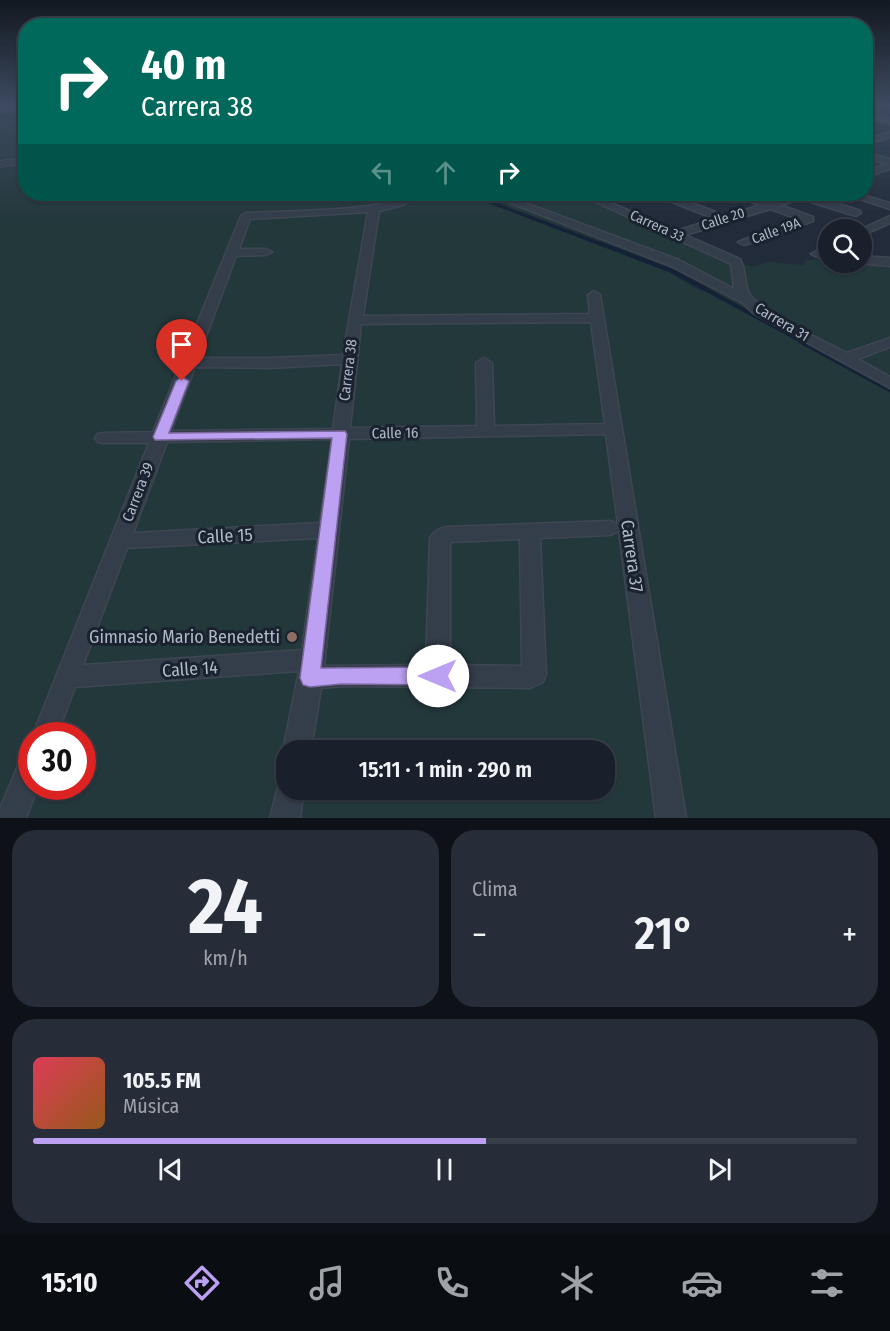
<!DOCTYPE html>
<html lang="es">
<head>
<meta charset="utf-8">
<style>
	:root { --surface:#19202c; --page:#262d38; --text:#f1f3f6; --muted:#9fa3a9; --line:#373e48; --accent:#bca0f2 }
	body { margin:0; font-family:"Fira Sans Condensed",sans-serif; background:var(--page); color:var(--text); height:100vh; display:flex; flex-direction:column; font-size:22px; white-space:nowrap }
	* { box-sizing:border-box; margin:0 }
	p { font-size:20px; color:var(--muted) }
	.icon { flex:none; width:33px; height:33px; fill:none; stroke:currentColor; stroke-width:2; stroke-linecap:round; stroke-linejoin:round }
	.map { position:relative; height:818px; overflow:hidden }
	.details { display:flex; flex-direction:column; gap:12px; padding:12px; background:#0e1218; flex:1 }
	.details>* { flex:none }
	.top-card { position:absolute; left:18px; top:18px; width:855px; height:183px; border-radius:24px; box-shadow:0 2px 4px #0004,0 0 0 2px var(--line); background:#00695c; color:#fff; overflow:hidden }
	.buttons { position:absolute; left:818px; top:219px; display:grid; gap:12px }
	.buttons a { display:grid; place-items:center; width:54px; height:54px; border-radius:50%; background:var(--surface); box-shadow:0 2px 4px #0004,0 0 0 2px var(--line); font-size:30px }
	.speed { position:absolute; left:18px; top:722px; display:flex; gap:12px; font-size:30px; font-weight:700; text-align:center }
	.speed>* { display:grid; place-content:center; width:78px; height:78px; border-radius:50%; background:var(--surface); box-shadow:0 2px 4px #0004,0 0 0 2px var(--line); line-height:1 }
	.speed .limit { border:9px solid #d22; background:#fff; color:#111 }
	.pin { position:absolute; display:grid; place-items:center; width:51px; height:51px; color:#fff; margin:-62px -26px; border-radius:50% 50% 50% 0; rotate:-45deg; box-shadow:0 0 6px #0007 }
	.pin .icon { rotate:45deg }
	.me { position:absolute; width:66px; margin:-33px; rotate:270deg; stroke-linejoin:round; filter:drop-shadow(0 0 4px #0008) }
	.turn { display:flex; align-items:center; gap:21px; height:126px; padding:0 24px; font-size:27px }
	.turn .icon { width:78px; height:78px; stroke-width:2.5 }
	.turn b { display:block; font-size:42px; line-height:51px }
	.lanes { display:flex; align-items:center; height:57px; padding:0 24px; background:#0003; justify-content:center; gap:30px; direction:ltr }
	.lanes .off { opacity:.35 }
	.big { font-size:45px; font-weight:600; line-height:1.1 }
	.details .widget { flex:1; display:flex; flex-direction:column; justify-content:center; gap:9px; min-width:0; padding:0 21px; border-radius:24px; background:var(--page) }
	.details .dial { align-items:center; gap:0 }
	.dial b { font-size:78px; line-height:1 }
	.song { display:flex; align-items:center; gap:18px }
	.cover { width:72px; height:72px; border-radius:9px; background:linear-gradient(135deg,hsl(350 70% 55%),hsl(30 70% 35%)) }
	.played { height:6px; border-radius:3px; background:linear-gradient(90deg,var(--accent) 55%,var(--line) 55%) }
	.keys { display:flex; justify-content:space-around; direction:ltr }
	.heat { display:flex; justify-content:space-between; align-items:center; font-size:33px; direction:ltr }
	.details .tiles { flex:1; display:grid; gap:12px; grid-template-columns:1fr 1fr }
	.widget:last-child { grid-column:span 2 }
	.trip { position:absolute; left:276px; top:740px; width:339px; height:60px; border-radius:24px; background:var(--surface); box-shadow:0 2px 4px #0004,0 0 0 2px var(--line); font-weight:600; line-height:60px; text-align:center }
	.tabs { display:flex; height:96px; justify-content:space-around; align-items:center; background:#0a0d12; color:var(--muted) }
	.tabs .icon { width:42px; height:42px }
	.tabs .on { color:var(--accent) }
	.tabs b { font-size:27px; color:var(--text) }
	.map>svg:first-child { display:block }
	.green { fill:#23383b; fill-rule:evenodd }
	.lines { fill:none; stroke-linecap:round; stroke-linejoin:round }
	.stream-far2 { stroke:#142238; stroke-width:3 }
	.stream-far1 { stroke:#142238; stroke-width:4 }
	.stream { stroke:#142238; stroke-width:4.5 }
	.minor-casing { stroke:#3e4654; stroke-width:3 }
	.tertiary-casing { stroke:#3e4654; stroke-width:2 }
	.secondary-casing { stroke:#3e4654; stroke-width:3 }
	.minor { fill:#343d4a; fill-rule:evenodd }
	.tertiary { fill:#343d4a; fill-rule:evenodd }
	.secondary { fill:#424c5e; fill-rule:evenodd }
	.route { fill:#bca0f2; stroke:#7a689d; stroke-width:1.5 }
	.education-dot { fill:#8d6e63; stroke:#1a222f; stroke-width:2 }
	.labels { text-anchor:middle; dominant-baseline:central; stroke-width:6; stroke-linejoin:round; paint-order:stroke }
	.far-street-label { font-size:14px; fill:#afb8c7; stroke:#1a222f }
	.street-label { font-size:15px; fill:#afb8c7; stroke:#1a222f }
	.near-street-label { font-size:18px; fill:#afb8c7; stroke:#1a222f }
	.near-poi-label { font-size:18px; fill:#afb8c7; stroke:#1a222f; text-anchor:end }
</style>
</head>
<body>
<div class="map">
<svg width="890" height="818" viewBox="0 0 890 818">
	<rect width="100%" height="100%" fill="#212b3a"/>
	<path class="green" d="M 0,106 L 25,106 L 26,194 L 465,194 L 668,272 L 703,292 L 711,289 L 676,270 L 475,194 L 573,194 L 697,247 L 705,246 L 752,267 L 767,262 L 803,265 L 807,260 L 828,259 L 828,262 L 890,264 L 890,818 L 0,818 ZM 32,735 L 82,735 L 82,786 L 32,786 ZM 286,750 L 604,750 L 604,789 L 286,789 Z"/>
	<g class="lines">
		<polyline class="stream-far2" points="469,194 603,245"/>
		<polyline class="stream-far1" points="599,243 672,271 803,342"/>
		<polyline class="stream" points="800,341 890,390"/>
		<defs>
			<g id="minor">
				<polygon points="866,106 875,106 866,109"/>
				<polygon points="890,132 890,137 866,145 866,140"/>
				<polygon points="866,153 890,159 890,169 866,177 866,171 887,164 866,158"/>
				<path d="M 402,194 L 412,194 L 413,197 L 403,205 L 379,211 L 363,316 L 590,314 L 588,295 L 594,291 L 600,295 L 686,818 L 656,818 L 619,531 L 610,535 L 540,538 L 546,674 L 543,682 L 530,688 L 342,686 L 321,688 L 311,750 L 286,750 L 286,757 L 283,750 L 299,671 L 75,687 L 57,735 L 32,737 L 149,443 L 104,443 L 98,442 L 95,438 L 98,434 L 104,433 L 153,432 L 241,216 L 246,213 C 280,211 378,212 403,196 ZM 368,212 L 343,355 L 269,358 L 198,358 L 236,256 L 266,255 L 272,252 L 266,249 L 239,249 L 250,219 ZM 591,322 L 605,424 L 494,426 L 492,363 L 484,358 L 476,363 L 477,426 L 350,428 L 361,324 ZM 342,364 L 333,429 L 171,431 L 195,367 L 269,368 ZM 606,434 L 618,524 L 610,521 L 447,527 C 439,529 434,531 430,538 L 426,665 L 324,666 L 349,439 ZM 332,439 L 320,523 L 133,533 L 167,442 ZM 318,538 L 302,650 L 83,665 L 127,548 ZM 520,539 L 522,666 L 450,665 L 450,542 Z"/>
				<path d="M 488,194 L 501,194 L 679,260 L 734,289 L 731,264 L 578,194 L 590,194 L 676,231 L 715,219 L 657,196 L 655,194 L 668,194 L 726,216 L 760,205 L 734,196 L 732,194 L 745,194 L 770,202 L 792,194 L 811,194 L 860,211 L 861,213 L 856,216 L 801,199 L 780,205 L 813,217 L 813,221 L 748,244 L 744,245 L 738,242 L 799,219 L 770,209 L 685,235 L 740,259 C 747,271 743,284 750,295 C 764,314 824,341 847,353 L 890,338 L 890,347 L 858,359 L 890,377 L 890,388 L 753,313 L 743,303 L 671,266 Z"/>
				<polygon points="845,194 859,194 890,203 890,209"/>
				<polygon points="890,216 890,223 861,236 859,230"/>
				<polygon points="828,245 828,261 811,254"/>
				<polygon points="861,256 890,258 890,266 857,263 861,262"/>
				<polygon points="32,753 32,786 38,786 26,818 0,818 0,809 22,756"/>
				<polygon points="286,776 286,789 304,789 300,818 270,818 280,779"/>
			</g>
			<polygon id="tertiary" points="26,157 26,163 0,167 0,161"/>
			<polygon id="secondary" points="866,112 890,118 890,124 866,118"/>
		</defs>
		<use href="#minor" class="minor-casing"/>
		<use href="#tertiary" class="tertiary-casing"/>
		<use href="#secondary" class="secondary-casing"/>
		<use href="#minor" class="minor"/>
		<use href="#tertiary" class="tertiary"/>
		<use href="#secondary" class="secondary"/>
	</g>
	<linearGradient id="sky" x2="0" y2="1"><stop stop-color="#121820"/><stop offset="0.48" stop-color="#3d4a60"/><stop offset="1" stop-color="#3d4a60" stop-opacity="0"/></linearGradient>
	<rect width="890" height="220" fill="url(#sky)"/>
	<polygon class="route" points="182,377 189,381 169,433 345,431 347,434 321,668 438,667 446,670 449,676 446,682 438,685 342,684 310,687 303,685 300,678 332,438 155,440 153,437 176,381"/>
	<circle class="education-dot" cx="292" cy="637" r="6"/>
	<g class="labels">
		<g class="far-street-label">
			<text transform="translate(723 219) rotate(-18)">Calle 20</text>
			<text transform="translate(657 226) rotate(24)">Carrera 33</text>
			<text transform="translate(776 231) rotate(-20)">Calle 19A</text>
		</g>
		<g class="street-label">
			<text transform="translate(782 322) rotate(31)">Carrera 31</text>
			<text transform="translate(348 370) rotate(-83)">Carrera 38</text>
			<text transform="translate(395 433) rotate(-1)">Calle 16</text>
			<text transform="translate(138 492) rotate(-69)">Carrera 39</text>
		</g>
		<g class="near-street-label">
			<text transform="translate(225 536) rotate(-3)">Calle 15</text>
			<text transform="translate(632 556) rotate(82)">Carrera 37</text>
			<text transform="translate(190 669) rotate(-4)">Calle 14</text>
		</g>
		<g class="near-poi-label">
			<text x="280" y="637">Gimnasio Mario Benedetti</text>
		</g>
	</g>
</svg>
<div class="buttons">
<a><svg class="icon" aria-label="search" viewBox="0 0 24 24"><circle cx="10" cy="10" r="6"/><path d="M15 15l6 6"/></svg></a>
</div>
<div class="speed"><div class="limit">30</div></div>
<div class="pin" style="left:182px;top:381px;background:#d93025"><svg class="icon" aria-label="arrive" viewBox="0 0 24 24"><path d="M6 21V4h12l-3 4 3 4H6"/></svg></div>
<svg class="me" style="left:438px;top:676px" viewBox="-20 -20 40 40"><circle r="19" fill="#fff"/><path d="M0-13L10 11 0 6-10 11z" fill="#bca0f2"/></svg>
<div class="trip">15:11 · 1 min · 290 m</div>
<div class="top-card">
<div class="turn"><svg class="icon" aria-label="right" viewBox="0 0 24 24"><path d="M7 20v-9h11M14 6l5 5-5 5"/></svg><div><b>40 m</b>Carrera 38</div></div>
<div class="lanes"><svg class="icon off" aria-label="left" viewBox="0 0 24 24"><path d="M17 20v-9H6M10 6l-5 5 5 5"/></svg><svg class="icon off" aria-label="ahead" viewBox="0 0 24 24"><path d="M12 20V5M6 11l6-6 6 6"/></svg><svg class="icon" aria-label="right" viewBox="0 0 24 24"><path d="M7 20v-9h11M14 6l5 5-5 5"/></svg></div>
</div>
</div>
<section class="details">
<div class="tiles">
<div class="widget dial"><b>24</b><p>km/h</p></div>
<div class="widget"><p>Clima</p>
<div class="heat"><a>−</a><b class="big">21°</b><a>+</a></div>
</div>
<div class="widget">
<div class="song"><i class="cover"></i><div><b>105.5 FM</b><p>Música</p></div></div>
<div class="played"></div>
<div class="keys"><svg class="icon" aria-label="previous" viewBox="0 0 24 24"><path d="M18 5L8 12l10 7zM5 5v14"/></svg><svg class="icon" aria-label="pause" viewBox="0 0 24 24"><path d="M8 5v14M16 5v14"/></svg><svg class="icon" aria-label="next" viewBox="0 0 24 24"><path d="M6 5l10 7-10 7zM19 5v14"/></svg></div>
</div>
</div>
</section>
<nav class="tabs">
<b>15:10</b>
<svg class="icon on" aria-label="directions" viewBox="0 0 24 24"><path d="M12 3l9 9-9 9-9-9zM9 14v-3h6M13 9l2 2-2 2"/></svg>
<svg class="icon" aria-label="music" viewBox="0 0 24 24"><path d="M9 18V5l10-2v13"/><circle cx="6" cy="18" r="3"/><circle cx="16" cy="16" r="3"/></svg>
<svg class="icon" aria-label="phone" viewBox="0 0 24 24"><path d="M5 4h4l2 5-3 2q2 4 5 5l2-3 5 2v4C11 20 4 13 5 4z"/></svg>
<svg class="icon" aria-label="climate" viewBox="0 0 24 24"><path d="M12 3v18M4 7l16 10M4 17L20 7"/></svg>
<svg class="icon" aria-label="car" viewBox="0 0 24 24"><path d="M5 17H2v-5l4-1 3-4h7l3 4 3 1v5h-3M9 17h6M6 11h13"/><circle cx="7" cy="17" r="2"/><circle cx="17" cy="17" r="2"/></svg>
<svg class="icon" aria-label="filters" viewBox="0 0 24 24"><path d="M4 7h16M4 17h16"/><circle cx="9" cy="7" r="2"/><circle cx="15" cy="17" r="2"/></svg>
</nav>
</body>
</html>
